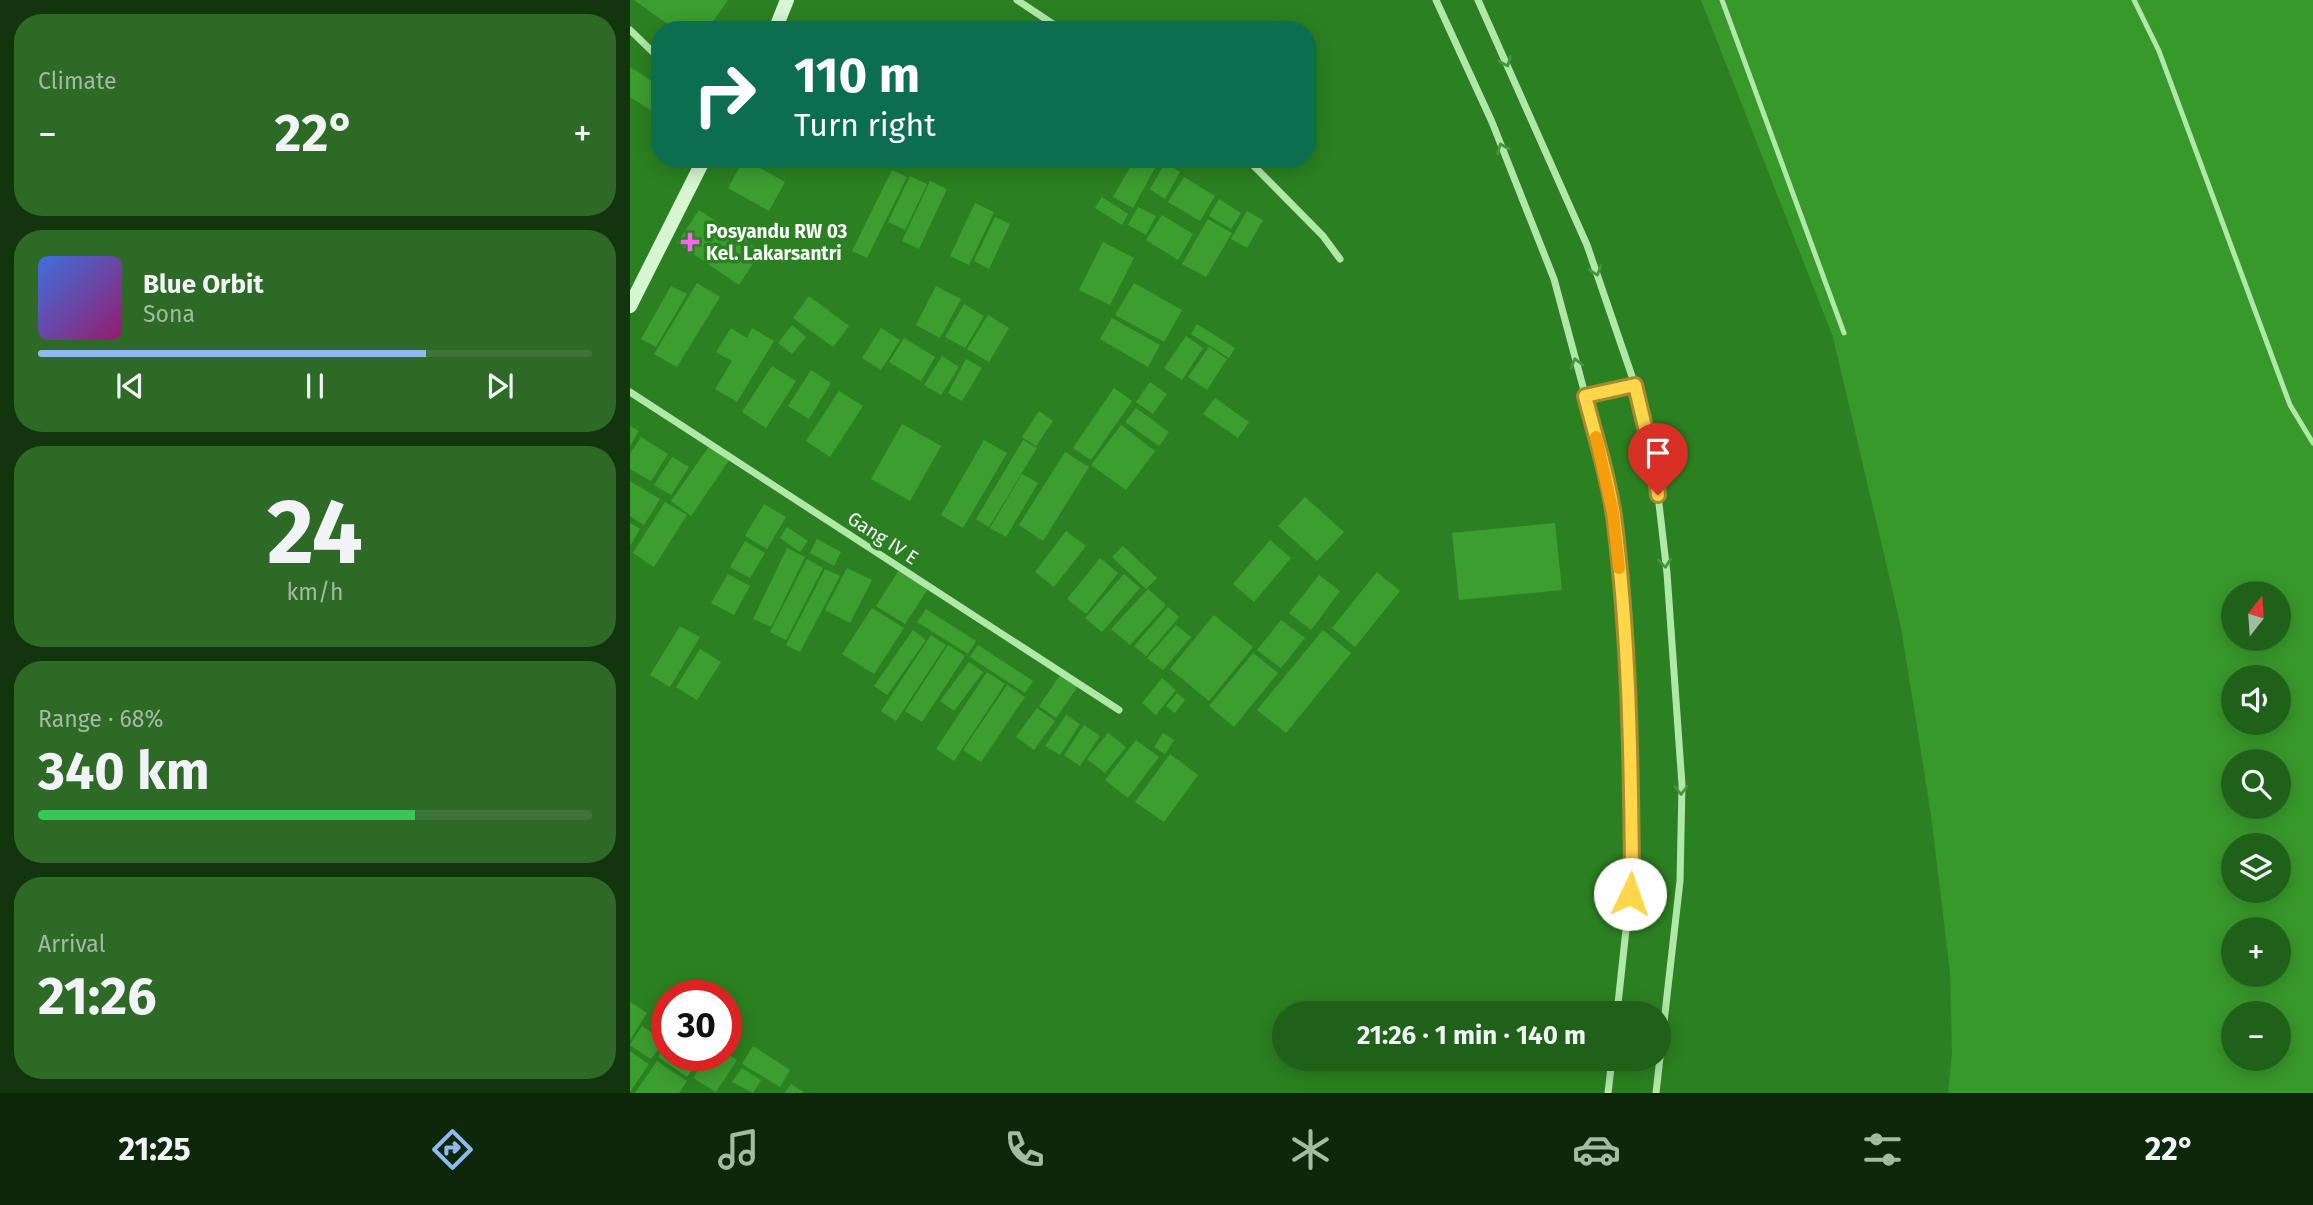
<!DOCTYPE html>
<html lang="en">
<head>
<meta charset="utf-8">
<style>
	:root { --surface:#206119; --page:#2d6a26; --text:#f1f3f6; --muted:#a2bca2; --line:#3d7538; --accent:#90b9f0 }
	body { margin:0; font-family:"Fira Sans",sans-serif; background:var(--page); color:var(--text); height:100vh; display:flex; flex-direction:column; font-size:26px; white-space:nowrap }
	* { box-sizing:border-box; margin:0 }
	p { font-size:23px; color:var(--muted) }
	.icon { flex:none; width:38px; height:38px; fill:none; stroke:currentColor; stroke-width:2; stroke-linecap:round; stroke-linejoin:round }
	.map { position:relative; flex:1; overflow:hidden }
	.panel { display:flex; flex-direction:column; gap:14px; padding:14px; background:#12350e; width:630px }
	.panel>* { flex:none }
	.guide { position:absolute; left:21px; top:21px; width:665px; height:147px; border-radius:28px; box-shadow:0 4px 18px #0003; background:#0b6e4f; color:#fff; overflow:hidden }
	.needle { width:46px; rotate:17deg }
	.buttons { position:absolute; left:1591px; top:581px; display:grid; gap:14px }
	.buttons a { display:grid; place-items:center; width:70px; height:70px; border-radius:50%; background:var(--surface); box-shadow:0 4px 18px #0003; font-size:35px }
	.speed { position:absolute; left:21px; top:980px; display:flex; gap:14px; font-size:35px; font-weight:700; text-align:center }
	.speed>* { display:grid; place-content:center; width:91px; height:91px; border-radius:50%; background:var(--surface); box-shadow:0 4px 18px #0003; line-height:1 }
	.speed .limit { border:10px solid #d22; background:#fff; color:#111 }
	.pin { position:absolute; display:grid; place-items:center; width:60px; height:60px; color:#fff; margin:-72px -30px; border-radius:50% 50% 50% 0; rotate:-45deg; box-shadow:0 0 7px #0007 }
	.pin .icon { rotate:45deg }
	.me { position:absolute; width:77px; margin:-38px; rotate:3deg; stroke-linejoin:round; filter:drop-shadow(0 0 5px #0008) }
	.turn { display:flex; align-items:center; gap:24px; height:147px; padding:0 28px; font-size:32px }
	.turn .icon { width:91px; height:91px; stroke-width:2.5 }
	.turn b { display:block; font-size:49px; line-height:60px }
	.big { font-size:52px; font-weight:700; line-height:1.1 }
	.panel .tile { flex:1; display:flex; flex-direction:column; justify-content:center; gap:10px; min-width:0; padding:0 24px; border-radius:28px; background:var(--page) }
	.panel .dial { align-items:center; gap:0 }
	.dial b { font-size:91px; line-height:1 }
	.song { display:flex; align-items:center; gap:21px }
	.cover { width:84px; height:84px; border-radius:10px; background:linear-gradient(135deg,hsl(220 70% 55%),hsl(320 70% 35%)) }
	.played { height:7px; border-radius:4px; background:linear-gradient(90deg,var(--accent) 70%,var(--line) 70%) }
	.keys { display:flex; justify-content:space-around; direction:ltr }
	.heat { display:flex; justify-content:space-between; align-items:center; font-size:38px; direction:ltr }
	.charge { height:10px; border-radius:5px; background:linear-gradient(90deg,#34c759 68%,var(--line) 0) }
	.trip { position:absolute; left:642px; top:1001px; width:399px; height:70px; border-radius:35px; background:var(--surface); box-shadow:0 4px 18px #0003; font-weight:700; line-height:70px; text-align:center }
	.tab-bar { display:flex; height:112px; justify-content:space-around; align-items:center; background:#0d270a; color:var(--muted) }
	.tab-bar .icon { width:49px; height:49px }
	.tab-bar .active { color:var(--accent) }
	.tab-bar b { font-size:32px; color:var(--text) }
	main { display:flex; flex:1; min-height:0 }
	.map>svg:first-child { display:block }
	.green { fill:#38992b; fill-rule:evenodd }
	.building { fill:#3d9e30 }
	.lines { fill:none; stroke-linecap:round; stroke-linejoin:round }
	.lane { stroke:#afe8a7; stroke-width:5 }
	.street { stroke:#afe8a7; stroke-width:7 }
	.secondary { stroke:#d5f6d1; stroke-width:14 }
	.oneway { stroke:#45963c }
	.route-casing { stroke:#a68a30; stroke-width:18 }
	.route { stroke:#ffd54a; stroke-width:12 }
	.slow { stroke:#f59e0b; stroke-width:12 }
	.poi-dot { fill:#f568ee; stroke:#2b8121; stroke-width:2.5 }
	.labels { text-anchor:middle; dominant-baseline:central; stroke-width:7; stroke-linejoin:round; paint-order:stroke }
	.poi-label { font-size:19px; font-weight:bold; fill:#fff; stroke:#2b8121; text-anchor:start }
	.street-label { font-size:19px; fill:#fff; stroke:#2b8121 }
</style>
</head>
<body>
<main>
<section class="panel">
<div class="tile"><p>Climate</p>
<div class="heat"><a>−</a><b class="big">22°</b><a>+</a></div>
</div>
<div class="tile">
<div class="song"><i class="cover"></i><div><b>Blue Orbit</b><p>Sona</p></div></div>
<div class="played"></div>
<div class="keys"><svg class="icon" aria-label="previous" viewBox="0 0 24 24"><path d="M18 5L8 12l10 7zM5 5v14"/></svg><svg class="icon" aria-label="pause" viewBox="0 0 24 24"><path d="M8 5v14M16 5v14"/></svg><svg class="icon" aria-label="next" viewBox="0 0 24 24"><path d="M6 5l10 7-10 7zM19 5v14"/></svg></div>
</div>
<div class="tile dial"><b>24</b><p>km/h</p></div>
<div class="tile"><p>Range · 68%</p><b class="big">340 km</b><div class="charge"></div></div>
<div class="tile"><p>Arrival</p><b class="big">21:26</b></div>
</section>
<div class="map">
<svg width="1683" height="1093" viewBox="0 0 1683 1093">
	<rect width="100%" height="100%" fill="#2b8121"/>
	<path class="green" d="M 1071,0 L 1683,0 L 1683,1093 L 1318,1093 L 1322,1053 L 1320,972 L 1301,815 L 1271,627 L 1203,337 ZM 1603,593 L 1648,593 L 1648,639 L 1603,639 ZM 1603,677 L 1648,677 L 1648,723 L 1603,723 ZM 1603,761 L 1648,761 L 1648,807 L 1603,807 ZM 1603,845 L 1648,845 L 1648,891 L 1603,891 ZM 1603,929 L 1648,929 L 1648,975 L 1603,975 ZM 1603,1013 L 1648,1013 L 1648,1059 L 1603,1059 Z"/>
	<g class="building">
		<polygon points="4,0 98,0 77,30 46,30"/>
		<polygon points="0,67 30,86 30,116 0,97"/>
		<polygon points="114,159 155,182 139,211 98,188"/>
		<polygon points="505,159 530,159 503,208 483,197"/>
		<polygon points="535,163 550,172 535,199 520,189"/>
		<polygon points="262,170 277,177 237,258 222,251"/>
		<polygon points="280,176 297,184 275,230 258,222"/>
		<polygon points="554,177 585,196 570,221 538,202"/>
		<polygon points="300,181 317,189 289,249 272,241"/>
		<polygon points="472,197 498,214 492,225 465,208"/>
		<polygon points="589,199 611,213 601,229 579,216"/>
		<polygon points="345,203 364,212 339,265 320,256"/>
		<polygon points="508,207 526,216 516,235 498,225"/>
		<polygon points="69,210 131,251 109,285 47,243"/>
		<polygon points="617,211 633,220 617,248 601,239"/>
		<polygon points="532,215 563,234 548,260 516,240"/>
		<polygon points="365,217 380,224 359,269 344,261"/>
		<polygon points="578,219 602,233 576,277 552,264"/>
		<polygon points="473,242 504,258 480,305 449,290"/>
		<polygon points="67,283 90,297 47,367 24,354"/>
		<polygon points="504,283 552,310 534,342 485,315"/>
		<polygon points="41,286 57,294 26,347 11,339"/>
		<polygon points="306,286 331,299 310,338 286,325"/>
		<polygon points="179,296 219,326 203,347 163,318"/>
		<polygon points="334,304 354,316 335,348 315,337"/>
		<polygon points="358,315 379,328 359,362 337,349"/>
		<polygon points="482,318 530,345 518,367 470,339"/>
		<polygon points="567,324 605,348 599,358 561,334"/>
		<polygon points="162,325 176,337 162,354 148,343"/>
		<polygon points="101,328 117,338 122,328 144,341 107,402 85,389 102,361 86,352"/>
		<polygon points="251,328 270,340 251,370 232,358"/>
		<polygon points="556,336 573,348 552,380 534,368"/>
		<polygon points="274,338 305,357 291,381 259,362"/>
		<polygon points="579,347 597,359 577,390 558,377"/>
		<polygon points="312,356 329,367 311,395 294,385"/>
		<polygon points="336,359 352,368 332,401 318,393"/>
		<polygon points="142,366 166,381 136,428 112,412"/>
		<polygon points="181,370 201,383 179,419 158,406"/>
		<polygon points="520,382 537,394 523,414 506,402"/>
		<polygon points="484,388 502,401 461,460 443,448"/>
		<polygon points="209,391 233,406 200,457 176,441"/>
		<polygon points="585,398 619,422 608,438 573,414"/>
		<polygon points="506,408 539,432 529,446 495,422"/>
		<polygon points="409,411 423,421 406,446 392,437"/>
		<polygon points="272,424 311,446 280,501 241,479"/>
		<polygon points="491,425 525,451 496,490 461,465"/>
		<polygon points="0,426 9,431 0,446"/>
		<polygon points="11,437 38,454 21,481 0,469 0,454"/>
		<polygon points="354,440 377,453 333,528 311,515"/>
		<polygon points="393,440 407,448 359,527 346,519"/>
		<polygon points="80,445 100,459 61,516 41,501"/>
		<polygon points="435,452 459,467 413,541 389,525"/>
		<polygon points="42,457 59,467 41,495 24,485"/>
		<polygon points="392,474 408,483 376,537 360,528"/>
		<polygon points="0,481 30,499 14,525 0,516"/>
		<polygon points="675,497 714,532 687,561 648,526"/>
		<polygon points="35,502 57,515 24,567 3,553"/>
		<polygon points="134,504 156,517 137,549 115,536"/>
		<polygon points="0,523 10,529 0,546"/>
		<polygon points="925,523 932,590 829,600 822,533"/>
		<polygon points="157,527 178,541 170,552 150,538"/>
		<polygon points="436,531 456,546 424,587 405,572"/>
		<polygon points="187,539 211,552 204,566 180,553"/>
		<polygon points="640,540 661,558 624,602 603,584"/>
		<polygon points="115,541 135,553 120,578 100,567"/>
		<polygon points="493,546 527,578 516,589 482,557"/>
		<polygon points="157,548 175,557 141,627 123,619"/>
		<polygon points="470,558 488,573 456,614 437,599"/>
		<polygon points="177,559 193,568 156,640 140,632"/>
		<polygon points="217,568 242,580 220,623 195,610"/>
		<polygon points="195,569 210,576 170,652 156,645"/>
		<polygon points="269,570 298,589 275,624 246,606"/>
		<polygon points="747,572 770,591 725,647 702,628"/>
		<polygon points="98,574 120,586 104,615 81,603"/>
		<polygon points="494,574 510,588 472,632 455,618"/>
		<polygon points="689,575 710,591 681,630 659,613"/>
		<polygon points="518,589 536,605 500,645 481,629"/>
		<polygon points="538,607 549,617 516,656 504,646"/>
		<polygon points="242,608 274,628 244,674 212,654"/>
		<polygon points="296,609 346,641 338,654 287,622"/>
		<polygon points="584,615 623,647 579,701 540,669"/>
		<polygon points="651,620 675,638 651,668 627,650"/>
		<polygon points="546,625 561,637 533,670 517,658"/>
		<polygon points="50,626 70,637 40,687 20,675"/>
		<polygon points="283,630 296,640 257,695 244,686"/>
		<polygon points="693,630 721,653 656,733 627,710"/>
		<polygon points="301,635 316,645 266,721 251,711"/>
		<polygon points="318,645 335,656 292,722 275,711"/>
		<polygon points="348,645 403,681 395,693 340,657"/>
		<polygon points="70,649 91,662 67,700 46,687"/>
		<polygon points="623,653 648,673 604,727 579,706"/>
		<polygon points="339,662 353,672 324,711 310,701"/>
		<polygon points="357,672 375,684 324,761 306,749"/>
		<polygon points="431,674 448,686 426,718 409,706"/>
		<polygon points="532,678 546,690 526,715 512,703"/>
		<polygon points="377,685 395,697 351,762 333,750"/>
		<polygon points="547,693 555,700 545,713 536,706"/>
		<polygon points="407,708 425,721 404,750 386,737"/>
		<polygon points="436,715 450,724 430,755 415,746"/>
		<polygon points="454,725 470,736 450,766 434,755"/>
		<polygon points="478,733 496,747 475,773 457,759"/>
		<polygon points="533,733 544,740 535,754 524,747"/>
		<polygon points="506,740 529,757 498,798 475,780"/>
		<polygon points="540,754 568,775 534,822 505,802"/>
		<polygon points="0,1002 17,1013 0,1040"/>
		<polygon points="12,1026 34,1041 21,1059 0,1045"/>
		<polygon points="37,1045 37,1055 58,1055 68,1062 57,1077 28,1057"/>
		<polygon points="123,1046 160,1070 150,1087 112,1064"/>
		<polygon points="1,1052 19,1064 0,1092 0,1053"/>
		<polygon points="96,1053 107,1060 86,1092 63,1078 78,1055 96,1055"/>
		<polygon points="27,1061 57,1081 49,1093 5,1093"/>
		<polygon points="112,1068 131,1080 123,1093 102,1082"/>
		<polygon points="161,1084 175,1093 155,1093"/>
	</g>
	<g class="lines">
		<g class="lane">
			<polyline points="1092,0 1214,333"/>
			<polyline points="1504,0 1529,51 1660,405 1683,443"/>
		</g>
		<g class="street">
			<polyline points="387,0 432,30"/>
			<polyline points="806,0 862,122 924,279 966,435 983,513 995,624 1001,752 1002,874 987,1013"/>
			<polyline points="848,0 957,245 1005,385 1025,469 1037,573 1052,785 1050,881 1026,1093"/>
			<polyline points="0,30 30,59"/>
			<polyline points="617,159 693,236 710,259"/>
			<polyline points="0,392 489,710"/>
			<polyline points="955,396 1005,385"/>
			<polyline points="978,1093 982,1059"/>
		</g>
		<g class="secondary">
			<polyline points="145,30 157,0"/>
			<polyline points="0,306 74,159"/>
		</g>
	</g>
	<defs><path id="oneway-chevron" d="M-2-3.5L2.5 0L-2 3.5" fill="none" stroke-width="1.6" stroke-linecap="round" stroke-linejoin="round" transform="scale(1.75)"/></defs>
	<g class="oneway">
		<use href="#oneway-chevron" transform="translate(876 62) rotate(66)"/>
		<use href="#oneway-chevron" transform="translate(872 148) rotate(-112)"/>
		<use href="#oneway-chevron" transform="translate(966 271) rotate(71)"/>
		<use href="#oneway-chevron" transform="translate(946 363) rotate(-105)"/>
		<use href="#oneway-chevron" transform="translate(1035 563) rotate(84)"/>
		<use href="#oneway-chevron" transform="translate(1051 790) rotate(90)"/>
	</g>
	<g class="lines">
		<defs>
			<path id="route" d="M 1000,894 L 1002,874 C 1001,754 999,634 984,516 C 978,475 965,435 955,396 L 1005,385 L 1025,469 L 1028,495"/>
		</defs>
		<use href="#route" class="route-casing"/>
		<use href="#route" class="route"/>
		<polyline class="slow" points="966,437 983,513 989,568"/>
	</g>
	<path class="poi-dot" d="M56.5 231.5h7v7h7v7h-7v7h-7v-7h-7v-7h7z"/>
	<g class="labels">
		<g class="poi-label">
			<text x="76" y="231">Posyandu RW 03<tspan x="76" dy="22">Kel. Lakarsantri</tspan></text>
		</g>
		<g class="street-label">
			<text transform="translate(253 538) rotate(33)">Gang IV E</text>
		</g>
	</g>
</svg>
<div class="buttons">
<a><svg class="needle" viewBox="-14 -14 28 28"><path d="M0-13l5 13h-10z" fill="#e53935"/><path d="M0 13l5-13h-10z" fill="#a2bca2"/></svg></a>
<a><svg class="icon" aria-label="sound" viewBox="0 0 24 24"><path d="M4 9h4l5-4v14l-5-4H4zM17 9q2 3 0 6"/></svg></a>
<a><svg class="icon" aria-label="search" viewBox="0 0 24 24"><circle cx="10" cy="10" r="6"/><path d="M15 15l6 6"/></svg></a>
<a><svg class="icon" aria-label="layers" viewBox="0 0 24 24"><path d="M12 4l9 5-9 5-9-5zM3 14l9 5 9-5"/></svg></a>
<a>+</a>
<a>−</a>
</div>
<div class="speed"><div class="limit">30</div></div>
<div class="pin" style="left:1028px;top:495px;background:#d93025"><svg class="icon" aria-label="arrive" viewBox="0 0 24 24"><path d="M6 21V4h12l-3 4 3 4H6"/></svg></div>
<svg class="me" style="left:1000px;top:894px" viewBox="-20 -20 40 40"><circle r="19" fill="#fff"/><path d="M0-13L10 11 0 6-10 11z" fill="#ffd54a"/></svg>
<div class="trip">21:26 · 1 min · 140 m</div>
<div class="guide">
<div class="turn"><svg class="icon" aria-label="right" viewBox="0 0 24 24"><path d="M7 20v-9h11M14 6l5 5-5 5"/></svg><div><b>110 m</b>Turn right</div></div>
</div>
</div>
</main>
<nav class="tab-bar">
<b>21:25</b>
<svg class="icon active" aria-label="directions" viewBox="0 0 24 24"><path d="M12 3l9 9-9 9-9-9zM9 14v-3h6M13 9l2 2-2 2"/></svg>
<svg class="icon" aria-label="music" viewBox="0 0 24 24"><path d="M9 18V5l10-2v13"/><circle cx="6" cy="18" r="3"/><circle cx="16" cy="16" r="3"/></svg>
<svg class="icon" aria-label="phone" viewBox="0 0 24 24"><path d="M5 4h4l2 5-3 2q2 4 5 5l2-3 5 2v4C11 20 4 13 5 4z"/></svg>
<svg class="icon" aria-label="climate" viewBox="0 0 24 24"><path d="M12 3v18M4 7l16 10M4 17L20 7"/></svg>
<svg class="icon" aria-label="car" viewBox="0 0 24 24"><path d="M5 17H2v-5l4-1 3-4h7l3 4 3 1v5h-3M9 17h6M6 11h13"/><circle cx="7" cy="17" r="2"/><circle cx="17" cy="17" r="2"/></svg>
<svg class="icon" aria-label="filters" viewBox="0 0 24 24"><path d="M4 7h16M4 17h16"/><circle cx="9" cy="7" r="2"/><circle cx="15" cy="17" r="2"/></svg>
<b>22°</b>
</nav>
</body>
</html>
